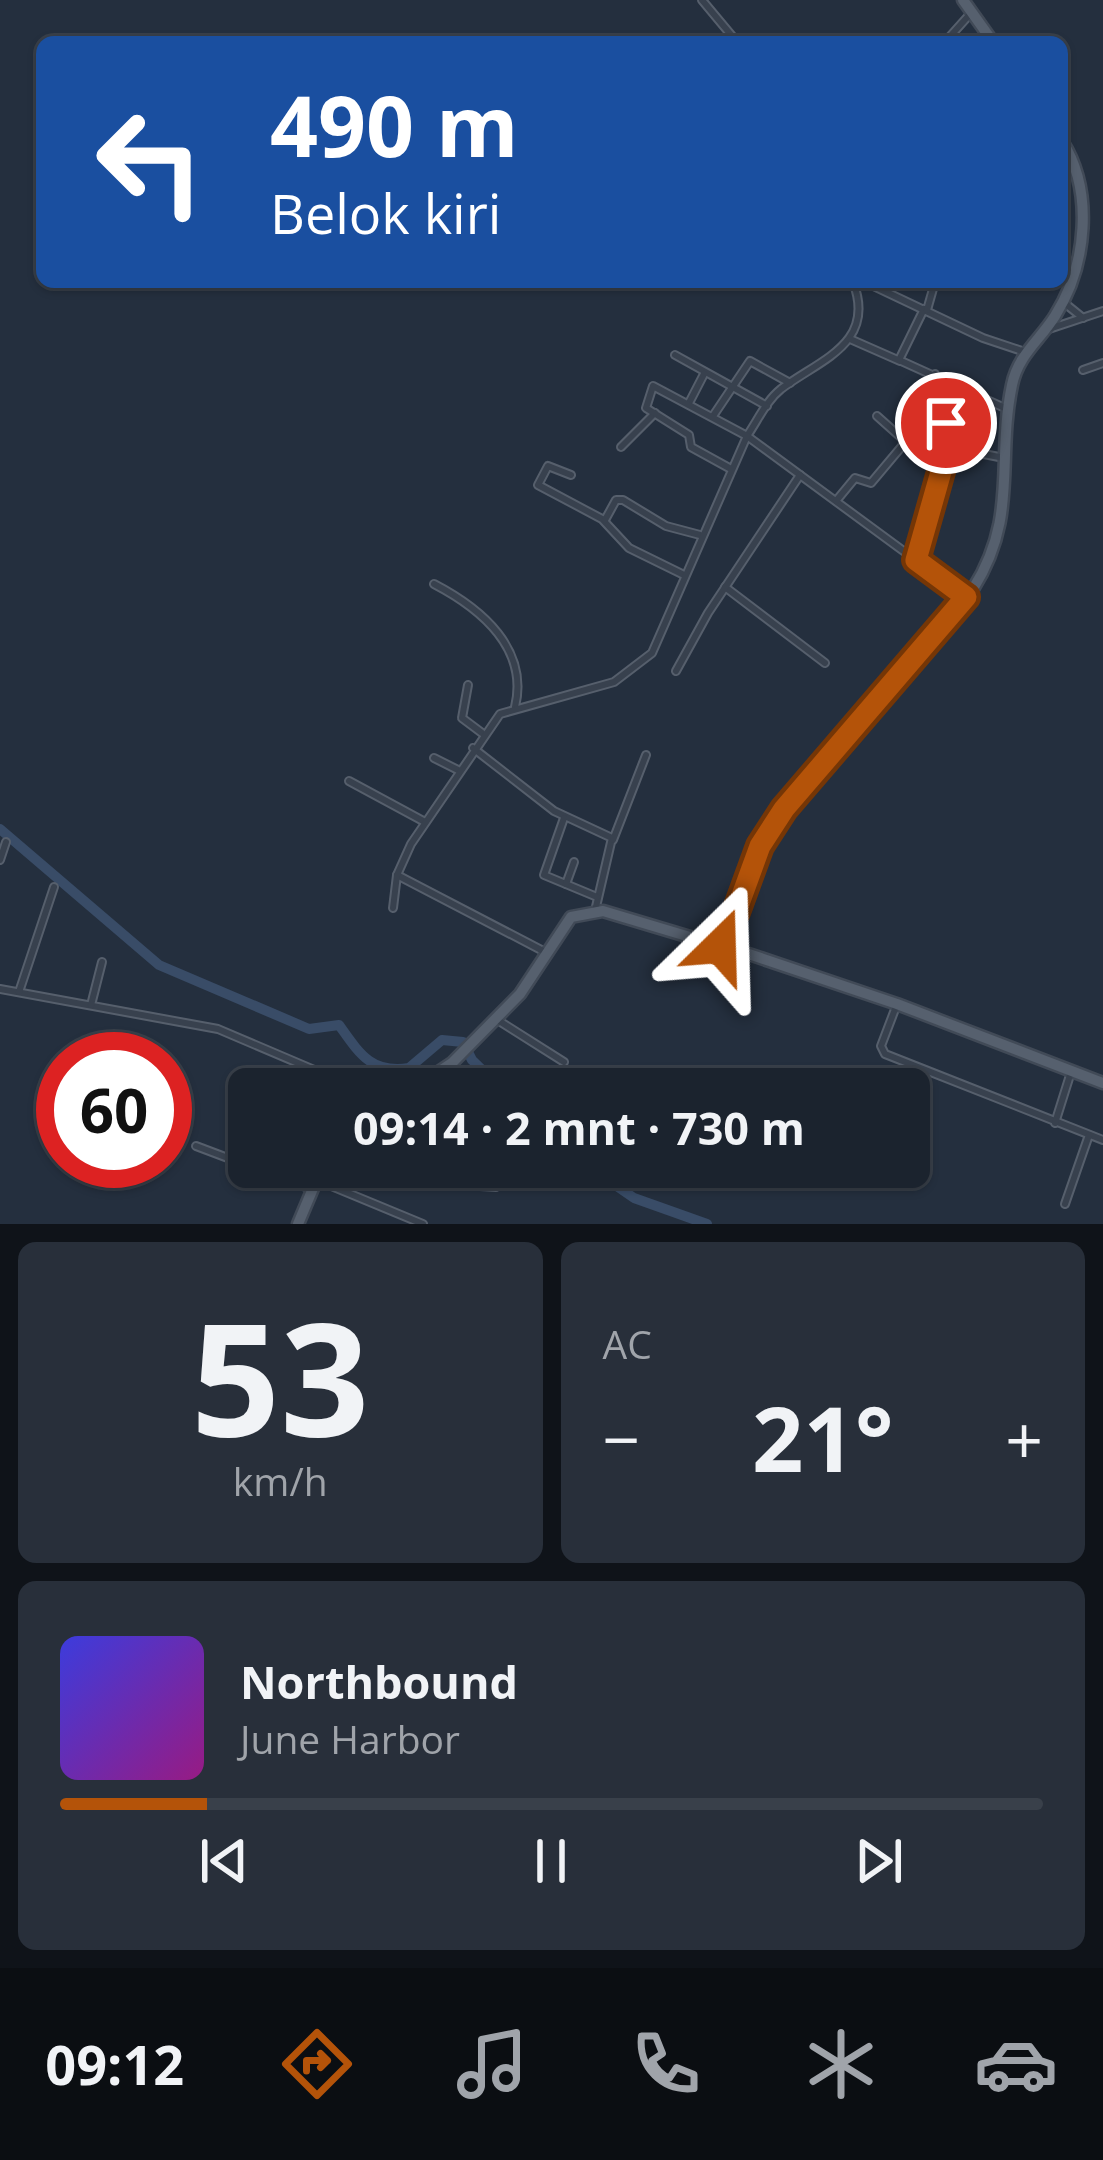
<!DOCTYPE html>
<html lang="id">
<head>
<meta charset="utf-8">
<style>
	:root { --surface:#1b232e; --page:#282f3a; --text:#f1f3f6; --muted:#a0a4aa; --line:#39404a; --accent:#b45309 }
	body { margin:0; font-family:"Open Sans",sans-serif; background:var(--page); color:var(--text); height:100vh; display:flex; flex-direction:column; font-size:45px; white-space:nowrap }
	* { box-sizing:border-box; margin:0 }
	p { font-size:39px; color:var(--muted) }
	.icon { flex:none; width:66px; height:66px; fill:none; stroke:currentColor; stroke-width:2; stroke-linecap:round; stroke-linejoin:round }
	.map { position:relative; height:1224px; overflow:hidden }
	.sheet { display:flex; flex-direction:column; gap:18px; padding:18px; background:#0f1319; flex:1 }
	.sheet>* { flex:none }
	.top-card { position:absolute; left:36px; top:36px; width:1032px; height:252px; border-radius:18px; box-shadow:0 3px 9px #0004,0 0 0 3px var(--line); background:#1a4fa0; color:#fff; overflow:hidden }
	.speed { position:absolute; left:36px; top:1032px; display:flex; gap:24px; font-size:60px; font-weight:700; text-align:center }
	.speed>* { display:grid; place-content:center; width:156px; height:156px; border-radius:50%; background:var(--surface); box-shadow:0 3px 9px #0004,0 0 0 3px var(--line); line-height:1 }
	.speed .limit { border:18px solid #d22; background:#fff; color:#111 }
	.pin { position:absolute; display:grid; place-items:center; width:102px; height:102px; color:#fff; margin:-51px; border:6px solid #fff; border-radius:50%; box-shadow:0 3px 12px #0007 }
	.me { position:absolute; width:132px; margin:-66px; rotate:22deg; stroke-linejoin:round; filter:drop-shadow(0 0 9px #0008) }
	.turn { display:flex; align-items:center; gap:42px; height:252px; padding:0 36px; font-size:54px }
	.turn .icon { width:156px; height:156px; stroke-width:2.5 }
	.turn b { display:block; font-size:84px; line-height:102px }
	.big { font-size:90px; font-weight:700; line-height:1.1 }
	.sheet .tile { flex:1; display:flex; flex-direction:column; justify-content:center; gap:18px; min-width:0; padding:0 42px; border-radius:18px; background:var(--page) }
	.sheet .dial { align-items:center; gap:0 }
	.dial b { font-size:156px; line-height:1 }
	.song { display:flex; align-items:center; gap:36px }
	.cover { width:144px; height:144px; border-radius:18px; background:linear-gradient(135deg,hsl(240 70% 55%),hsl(310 70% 35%)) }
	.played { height:12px; border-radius:6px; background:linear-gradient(90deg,var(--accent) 15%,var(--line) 15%) }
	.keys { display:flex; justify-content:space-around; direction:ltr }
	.heat { display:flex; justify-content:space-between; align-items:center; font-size:66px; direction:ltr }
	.sheet .tiles { flex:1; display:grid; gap:18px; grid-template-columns:1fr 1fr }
	.tile:last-child { grid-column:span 2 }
	.trip { position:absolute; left:228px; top:1068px; width:702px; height:120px; border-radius:18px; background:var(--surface); box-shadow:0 3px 9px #0004,0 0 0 3px var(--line); font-weight:700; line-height:120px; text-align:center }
	.menu { display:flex; height:192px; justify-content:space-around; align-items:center; background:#0b0e12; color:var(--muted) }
	.menu .icon { width:84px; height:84px }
	.menu .current { color:var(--accent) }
	.menu b { font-size:54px; color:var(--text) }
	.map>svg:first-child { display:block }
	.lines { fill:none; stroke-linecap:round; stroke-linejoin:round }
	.river { stroke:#394c67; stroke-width:10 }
	.street-casing { stroke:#565f6c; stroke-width:10 }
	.primary-casing { stroke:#414a57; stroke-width:15 }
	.street { stroke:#38414e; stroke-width:6 }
	.primary { stroke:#56606e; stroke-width:10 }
	.route-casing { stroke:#753606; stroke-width:30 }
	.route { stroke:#b45309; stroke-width:21 }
</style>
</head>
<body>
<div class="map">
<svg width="1103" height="1224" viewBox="0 0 1103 1224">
	<rect width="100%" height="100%" fill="#242f3e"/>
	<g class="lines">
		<g class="river">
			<path d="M 0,829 L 159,965 L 309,1029 L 339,1025 C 359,1053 371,1074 409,1068 L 442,1040 L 463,1042 L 472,1060 L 502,1089"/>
			<polyline points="589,1167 634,1198 707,1224"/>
		</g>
		<defs>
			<g id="street">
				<polyline points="702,0 737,42"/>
				<polyline points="945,42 971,13"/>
				<path d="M 853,282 C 877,344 819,360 781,389 C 766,401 758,420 747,436 L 966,597"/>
				<polyline points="865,282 983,338 1025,352"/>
				<polyline points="1062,301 1083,318"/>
				<polyline points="924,309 899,360 1007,409"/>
				<polyline points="927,310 935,282"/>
				<polyline points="1046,330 1103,311"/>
				<polyline points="850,339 900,361"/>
				<polyline points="675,355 767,406"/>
				<polyline points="1083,370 1103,363"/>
				<polyline points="689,403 704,374"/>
				<polyline points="713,416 750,361 790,383"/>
				<polyline points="877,416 905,441"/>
				<polyline points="911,439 935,374"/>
				<polyline points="935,445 957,402"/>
				<polyline points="621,447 655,413"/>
				<polyline points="571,475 548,466 538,485 602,519 629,548 684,575"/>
				<polyline points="836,501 855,478 871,483 908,439 1004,458"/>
				<polyline points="605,520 616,500 623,500 666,526 700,535"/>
				<polyline points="916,559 948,447"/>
				<path d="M 434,584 C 482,609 529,649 515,707"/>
				<polyline points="725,587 825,663"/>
				<polyline points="676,671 708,613 800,475"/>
				<polyline points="468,685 462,718 482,733"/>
				<polyline points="473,748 554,811 612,838 595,911"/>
				<polyline points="434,758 458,770"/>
				<polyline points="349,781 425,822"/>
				<polyline points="564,818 544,875 597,897"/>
				<polyline points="613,840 646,755"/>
				<polyline points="0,860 6,842"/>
				<polyline points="397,875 547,953"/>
				<polyline points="566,884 574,862"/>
				<polyline points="393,908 397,875 411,844 500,714 614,682 652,653 747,436 653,386 646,408 689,435 691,447 731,469"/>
				<polyline points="0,989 218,1029 359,1089"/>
				<polyline points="19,992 54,887"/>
				<polyline points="897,1004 881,1046 885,1054 1103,1140"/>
				<polyline points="91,1005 102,962"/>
				<polyline points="496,1019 564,1062"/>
				<polyline points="1055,1123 1071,1072"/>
				<polyline points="196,1146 249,1166"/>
				<polyline points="253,1167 311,1189"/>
				<polyline points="425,1167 464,1185 496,1187"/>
				<polyline points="319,1181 423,1224"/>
				<polyline points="1065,1204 1089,1135"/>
			</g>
			<g id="primary">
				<polyline points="963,0 993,42"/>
				<circle cx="726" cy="937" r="10"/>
				<path d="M 734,931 C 745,816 898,676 973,589 C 1019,516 996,461 1012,385 C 1018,355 1040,340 1055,316 C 1087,265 1094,191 1062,141"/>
				<polyline points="728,947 897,1004 1103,1083"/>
				<polyline points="413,1089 452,1063 520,994 571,917 603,911 720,946"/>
				<polyline points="298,1224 322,1167"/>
			</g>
		</defs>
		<use href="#street" class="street-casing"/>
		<use href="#primary" class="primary-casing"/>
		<use href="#street" class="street"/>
		<use href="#primary" class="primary"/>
	</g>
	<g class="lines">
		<defs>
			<polyline id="route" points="720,946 716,934 736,912 760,846 784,809 966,597 916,560 948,447 935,445 946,423"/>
		</defs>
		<use href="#route" class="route-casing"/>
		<use href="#route" class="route"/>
	</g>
</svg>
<div class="speed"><div class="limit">60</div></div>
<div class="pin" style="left:946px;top:423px;background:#d93025"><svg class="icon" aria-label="arrive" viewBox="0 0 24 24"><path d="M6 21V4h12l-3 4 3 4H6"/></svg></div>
<svg class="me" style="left:720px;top:946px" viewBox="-20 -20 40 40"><path d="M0-17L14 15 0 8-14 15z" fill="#b45309" stroke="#fff" stroke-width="4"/></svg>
<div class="trip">09:14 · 2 mnt · 730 m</div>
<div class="top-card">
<div class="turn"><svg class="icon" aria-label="left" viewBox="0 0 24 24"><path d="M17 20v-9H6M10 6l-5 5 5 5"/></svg><div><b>490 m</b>Belok kiri</div></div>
</div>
</div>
<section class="sheet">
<div class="tiles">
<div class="tile dial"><b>53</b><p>km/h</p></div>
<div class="tile"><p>AC</p>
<div class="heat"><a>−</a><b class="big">21°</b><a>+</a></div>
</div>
<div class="tile">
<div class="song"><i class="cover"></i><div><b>Northbound</b><p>June Harbor</p></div></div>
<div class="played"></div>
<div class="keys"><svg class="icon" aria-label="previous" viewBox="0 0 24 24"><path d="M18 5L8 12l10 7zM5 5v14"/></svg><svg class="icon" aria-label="pause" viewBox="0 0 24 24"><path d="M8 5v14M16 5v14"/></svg><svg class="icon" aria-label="next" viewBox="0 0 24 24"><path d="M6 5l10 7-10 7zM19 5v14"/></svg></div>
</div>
</div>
</section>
<nav class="menu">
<b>09:12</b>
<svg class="icon current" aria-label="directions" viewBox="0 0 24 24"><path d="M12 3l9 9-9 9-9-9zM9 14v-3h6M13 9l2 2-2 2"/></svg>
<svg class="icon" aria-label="music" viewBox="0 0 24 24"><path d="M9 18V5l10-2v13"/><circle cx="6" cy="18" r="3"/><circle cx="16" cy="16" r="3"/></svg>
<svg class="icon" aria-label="phone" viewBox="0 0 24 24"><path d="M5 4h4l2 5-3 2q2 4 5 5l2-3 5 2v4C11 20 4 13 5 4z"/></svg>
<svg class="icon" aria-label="climate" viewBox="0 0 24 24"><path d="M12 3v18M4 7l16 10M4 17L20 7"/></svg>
<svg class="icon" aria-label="car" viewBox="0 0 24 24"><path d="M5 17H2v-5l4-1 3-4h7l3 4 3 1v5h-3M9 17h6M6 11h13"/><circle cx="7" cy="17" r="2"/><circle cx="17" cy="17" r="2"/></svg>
</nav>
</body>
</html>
